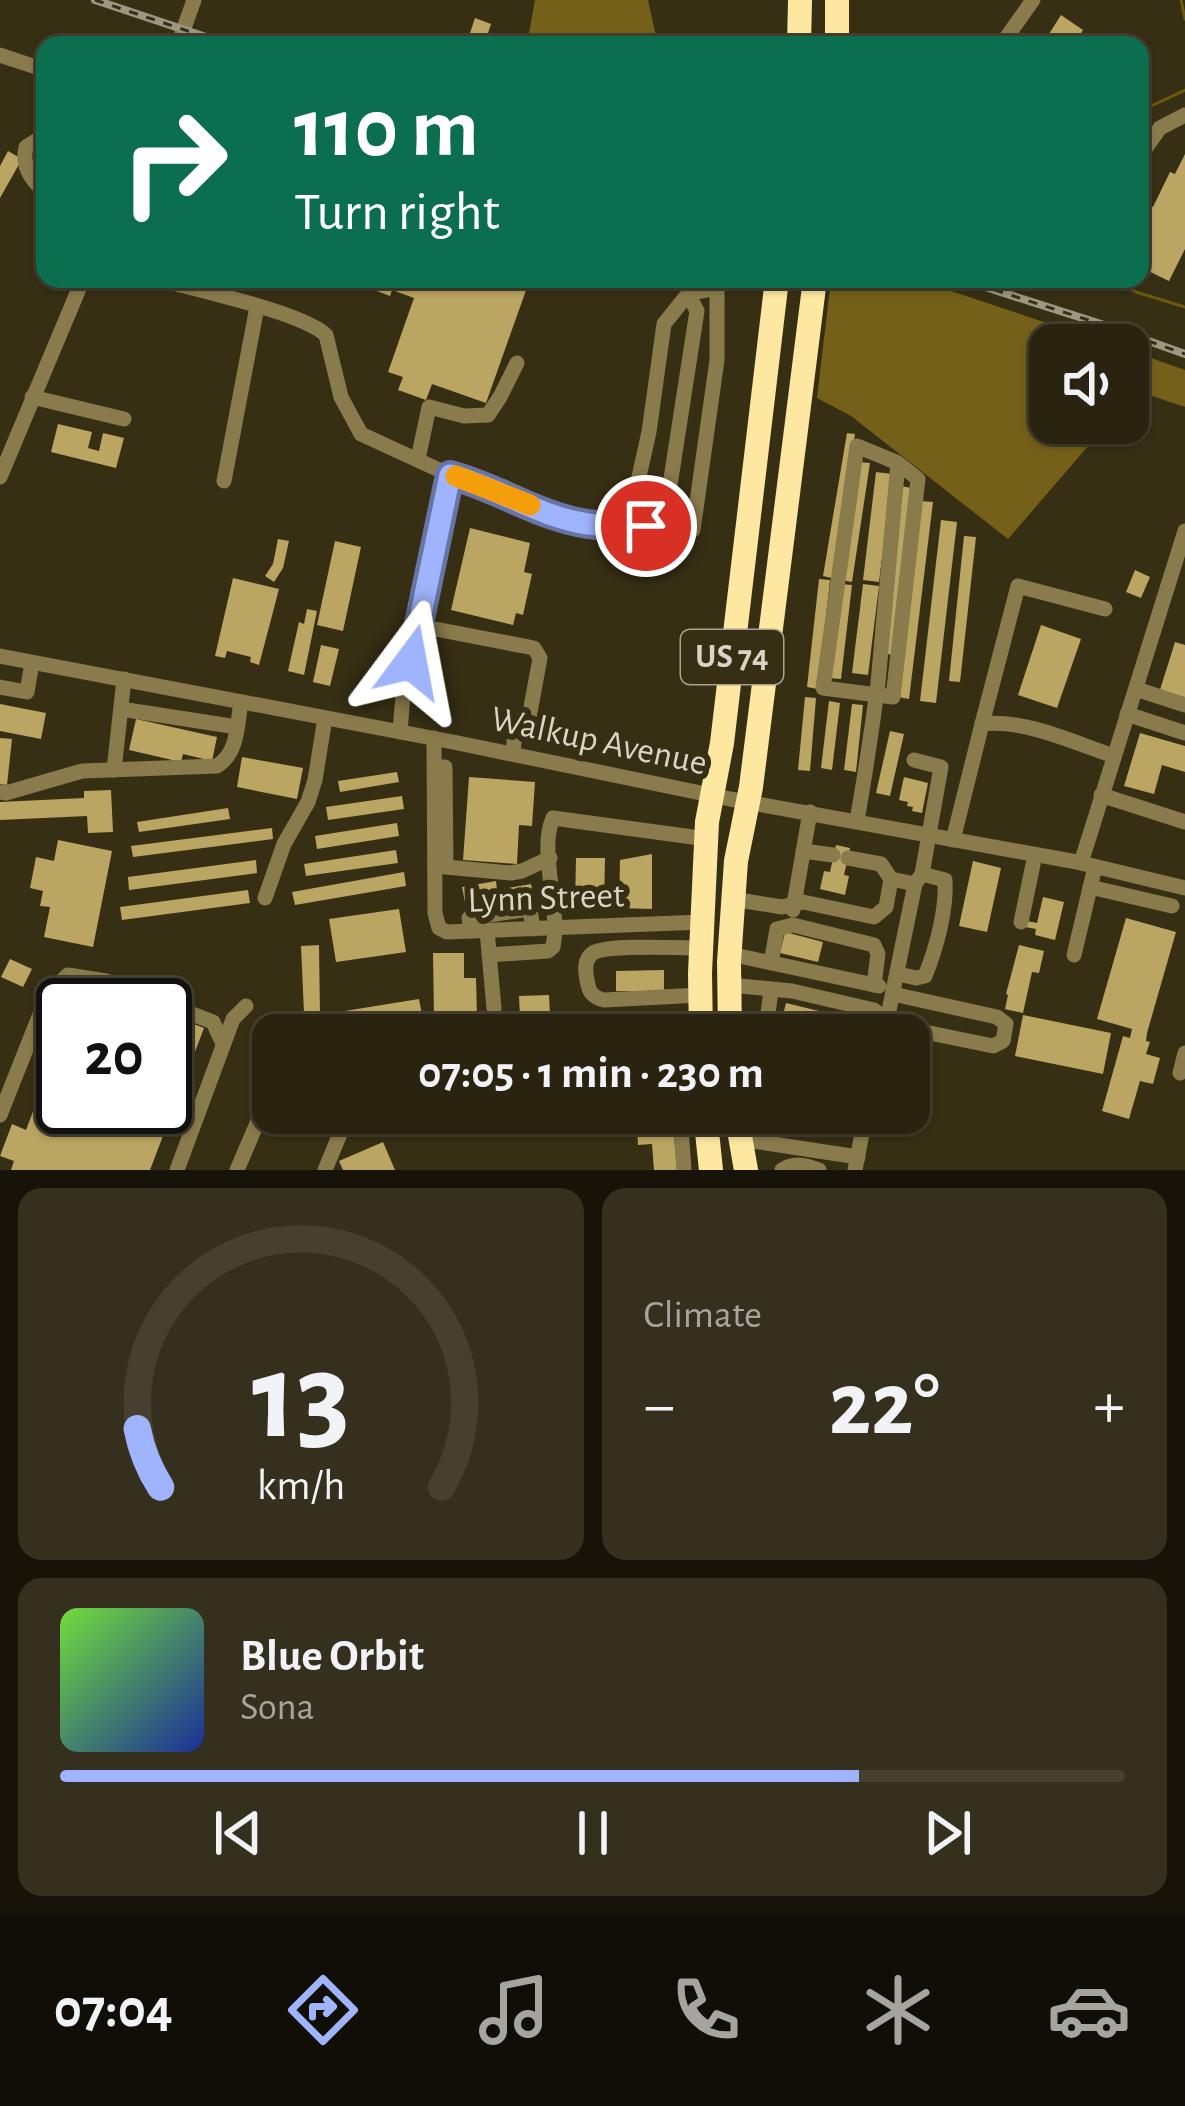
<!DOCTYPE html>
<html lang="en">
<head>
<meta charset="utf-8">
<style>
	:root { --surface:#29230f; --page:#352f1d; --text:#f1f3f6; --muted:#a5a49e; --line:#45402f; --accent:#a0b3fd }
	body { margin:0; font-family:"Alegreya Sans",sans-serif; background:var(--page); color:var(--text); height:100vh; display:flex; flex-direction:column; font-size:45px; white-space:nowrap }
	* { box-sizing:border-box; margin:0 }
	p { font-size:39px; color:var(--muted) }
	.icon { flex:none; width:66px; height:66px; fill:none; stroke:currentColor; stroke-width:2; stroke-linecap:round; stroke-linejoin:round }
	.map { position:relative; height:1170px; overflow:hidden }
	.details { display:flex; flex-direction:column; gap:18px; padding:18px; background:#171308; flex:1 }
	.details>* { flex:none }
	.hud { position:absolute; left:36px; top:36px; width:1113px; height:252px; border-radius:24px; box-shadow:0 3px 9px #0004,0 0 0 3px var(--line); background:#0b6e4f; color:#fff; overflow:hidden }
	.controls { position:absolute; left:1029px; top:324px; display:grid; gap:24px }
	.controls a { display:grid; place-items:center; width:120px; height:120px; border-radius:24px; background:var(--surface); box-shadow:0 3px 9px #0004,0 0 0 3px var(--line); font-size:60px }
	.speed { position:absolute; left:36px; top:978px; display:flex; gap:24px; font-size:60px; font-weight:700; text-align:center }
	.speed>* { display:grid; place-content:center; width:156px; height:156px; border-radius:50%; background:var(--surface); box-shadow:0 3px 9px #0004,0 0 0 3px var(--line); line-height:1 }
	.speed .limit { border:6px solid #111; border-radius:18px; background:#fff; color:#111 }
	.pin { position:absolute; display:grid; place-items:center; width:102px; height:102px; color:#fff; margin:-51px; border:6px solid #fff; border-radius:50%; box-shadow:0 3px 12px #0007 }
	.me { position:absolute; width:132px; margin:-66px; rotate:13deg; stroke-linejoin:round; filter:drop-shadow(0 0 9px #0008) }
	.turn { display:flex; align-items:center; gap:42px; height:252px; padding:0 60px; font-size:54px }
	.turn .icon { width:156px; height:156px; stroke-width:2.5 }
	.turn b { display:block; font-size:84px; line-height:102px }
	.big { font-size:90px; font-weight:700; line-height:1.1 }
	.details .tile { flex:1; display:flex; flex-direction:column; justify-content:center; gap:18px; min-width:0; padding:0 42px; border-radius:24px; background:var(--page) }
	.details .dial { align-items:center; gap:0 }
	.dial svg { height:312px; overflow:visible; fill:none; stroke:var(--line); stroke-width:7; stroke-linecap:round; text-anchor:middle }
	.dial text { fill:var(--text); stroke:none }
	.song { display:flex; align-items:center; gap:36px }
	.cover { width:144px; height:144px; border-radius:18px; background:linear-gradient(135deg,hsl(100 70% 55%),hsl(230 70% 35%)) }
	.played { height:12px; border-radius:6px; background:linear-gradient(90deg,var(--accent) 75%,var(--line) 75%) }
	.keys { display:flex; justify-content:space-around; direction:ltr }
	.heat { display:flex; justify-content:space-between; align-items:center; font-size:66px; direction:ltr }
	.details .tiles { flex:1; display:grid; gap:18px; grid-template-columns:1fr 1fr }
	.tile:last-child { grid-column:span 2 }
	.trip { position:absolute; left:252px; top:1014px; width:678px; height:120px; border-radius:24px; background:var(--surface); box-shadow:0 3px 9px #0004,0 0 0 3px var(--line); font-weight:700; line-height:120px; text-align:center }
	.dock { display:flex; height:192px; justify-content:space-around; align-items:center; background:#100e06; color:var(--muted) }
	.dock .icon { width:84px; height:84px }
	.dock .active { color:var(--accent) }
	.dock b { font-size:54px; color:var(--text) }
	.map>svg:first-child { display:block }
	.forest { fill:#756019 }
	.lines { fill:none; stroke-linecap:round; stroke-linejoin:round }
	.stream { stroke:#6d590d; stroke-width:3 }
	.building { fill:#bba562 }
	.minor { stroke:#8a7b4c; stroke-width:15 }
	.highway { stroke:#fde7a1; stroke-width:24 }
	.rail-casing { stroke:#9c9682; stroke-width:8 }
	.rail { stroke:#372f14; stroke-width:3; stroke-dasharray:9; stroke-linecap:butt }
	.route-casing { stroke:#6874a4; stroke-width:30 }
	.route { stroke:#a0b3fd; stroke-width:21 }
	.slow { stroke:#f59e0b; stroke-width:21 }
	.labels { text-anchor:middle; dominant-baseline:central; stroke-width:12; stroke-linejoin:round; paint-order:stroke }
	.shield { fill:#372f14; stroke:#a8a290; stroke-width:3 }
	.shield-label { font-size:33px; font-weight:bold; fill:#d9d4c5 }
	.street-label { font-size:36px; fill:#d9d4c5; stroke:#372f14 }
</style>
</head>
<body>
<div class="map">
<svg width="1185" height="1170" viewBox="0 0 1185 1170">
	<rect width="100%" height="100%" fill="#372f14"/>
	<g class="forest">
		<polygon points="535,0 648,0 658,45 527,45"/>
		<polygon points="831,279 915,279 1113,345 1050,345 1050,423 1108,423 1008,539 851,416 817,398"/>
		<polygon points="1128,350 1185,370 1185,407 1137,391 1128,400"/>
	</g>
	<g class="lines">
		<g class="stream">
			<polyline points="1181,0 1185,19"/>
			<polyline points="1140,119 1149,107 1185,90"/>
			<polyline points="1114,279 1136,292 1185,307"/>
		</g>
	</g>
	<g class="building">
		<polygon points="1061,15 1083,30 1074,45 1042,45"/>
		<polygon points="475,18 491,24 484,45 466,45"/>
		<polygon points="8,151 22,159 0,198 0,166"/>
		<polygon points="1185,154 1185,249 1169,281 1140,267 1140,233 1147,219 1140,215 1140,211 1144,203 1153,207 1170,172 1175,174"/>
		<polygon points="345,279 530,279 486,403 432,384 426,400 398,390 403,377 388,372 414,298 392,290 390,296"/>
		<polygon points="58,424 92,432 88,448 99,451 103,433 124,438 116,468 51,452"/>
		<polygon points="847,433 855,434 832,578 823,576"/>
		<polygon points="858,462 870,463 852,582 841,580"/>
		<polygon points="876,472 892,474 879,582 863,580"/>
		<polygon points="900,486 912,488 893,655 882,653"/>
		<polygon points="921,501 933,502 909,699 898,697"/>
		<polygon points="941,520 957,522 936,703 920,701"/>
		<polygon points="470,528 530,543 524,572 532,574 523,615 516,613 513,625 451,610"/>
		<polygon points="964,536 976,537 960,682 949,681"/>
		<polygon points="278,539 289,541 283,568 274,582 265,576 273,564"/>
		<polygon points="335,541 361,547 343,631 317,625"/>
		<polygon points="1135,570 1150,577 1141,598 1126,592"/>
		<polygon points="233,578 279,589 259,665 250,662 251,657 227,651 225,658 215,656"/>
		<polygon points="819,579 830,580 818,689 807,687"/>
		<polygon points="840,584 852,585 841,679 829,678"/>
		<polygon points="863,584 879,586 868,675 852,673"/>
		<polygon points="307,609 317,611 304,675 288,671 299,622 304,624"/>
		<polygon points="1041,625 1081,639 1057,708 1018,695"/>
		<polygon points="1175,642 1185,645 1185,701 1159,693"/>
		<polygon points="321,645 339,649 330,686 313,682"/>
		<polygon points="805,697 816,698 810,771 798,770"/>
		<polygon points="829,701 840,703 832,770 821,768"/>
		<polygon points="0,704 46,713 41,739 0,731"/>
		<polygon points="852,704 863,705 856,772 844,770"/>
		<polygon points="136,719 217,737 212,761 183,754 181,762 129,750"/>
		<polygon points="890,731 904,734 890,796 876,793"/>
		<polygon points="1140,733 1185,746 1185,772 1162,765 1154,794 1124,786"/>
		<polygon points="0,738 12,739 7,785 0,784"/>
		<polygon points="242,757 303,768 297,799 237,787"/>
		<polygon points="397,772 399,782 340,792 338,781"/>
		<polygon points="469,777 535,782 532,826 519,825 517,864 463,860"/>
		<polygon points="904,777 928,783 922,813 912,811 913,807 907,806 908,802 899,800"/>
		<polygon points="111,790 113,832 88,833 87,816 0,820 0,802 84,798 84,791"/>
		<polygon points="402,796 404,809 328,820 326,807"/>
		<polygon points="228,808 230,819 139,832 137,822"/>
		<polygon points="397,823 399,836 317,849 315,836"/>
		<polygon points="272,828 273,839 133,857 131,846"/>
		<polygon points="58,840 112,851 93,947 44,937 50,907 40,906 43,891 30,888 36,857 54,861"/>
		<polygon points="836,845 850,848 844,875 849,876 845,895 820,889 824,871 830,872"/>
		<polygon points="396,850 398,863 306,876 304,864"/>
		<polygon points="652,854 652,909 619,908 620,860"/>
		<polygon points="576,858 605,858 604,909 575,908"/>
		<polygon points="256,860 257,873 129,890 128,877"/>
		<polygon points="973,861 1001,868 987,932 959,926"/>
		<polygon points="404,872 406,886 295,905 292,892"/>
		<polygon points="496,881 497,890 531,884 533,894 524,896 525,902 467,912 462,887"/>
		<polygon points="248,890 250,903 122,920 120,907"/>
		<polygon points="1043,897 1064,902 1055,940 1035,935 1036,929 1025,927 1027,921 1037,923"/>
		<polygon points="399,909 406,952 336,962 329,919"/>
		<polygon points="1126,918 1176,932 1147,1033 1146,1041 1150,1042 1146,1054 1160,1058 1153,1084 1140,1081 1129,1119 1102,1111 1123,1036 1130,1038 1132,1029 1097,1019"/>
		<polygon points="785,932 823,942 818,962 780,953"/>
		<polygon points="319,945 320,1015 419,999 423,1020 326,1035 305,1035 301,946"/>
		<polygon points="1019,945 1044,951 1039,973 1032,972 1023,1013 1005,1009 1008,995 1006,994"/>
		<polygon points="433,953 464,953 464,978 476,978 477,1016 434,1016"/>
		<polygon points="10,959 32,969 23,987 1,977"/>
		<polygon points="664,970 664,990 648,990 648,997 635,997 635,991 616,991 616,971"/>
		<polygon points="82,981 144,1005 63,1005 63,1107 165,1107 165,1013 204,1028 150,1170 11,1170 14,1161 0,1156 12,1124 26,1130 51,1064 35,1052 42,1042 60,995 74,1001"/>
		<polygon points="549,995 550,1015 520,1017 519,996"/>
		<polygon points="786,1003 848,1018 844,1035 814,1035 780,1027"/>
		<polygon points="1023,1015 1111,1033 1103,1074 1015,1056"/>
		<polygon points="782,1113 802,1115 801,1120 808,1121 804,1136 778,1130"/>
		<polygon points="673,1125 677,1170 654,1170 652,1144 638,1145 637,1128"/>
		<polygon points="383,1142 395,1170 343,1170 339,1161"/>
	</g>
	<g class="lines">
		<g class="minor">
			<polyline points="178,45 194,0"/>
			<polyline points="1001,45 1033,0"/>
			<polyline points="0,55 45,70"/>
			<path d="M 45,135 L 26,147 C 21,167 32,180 45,193"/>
			<polyline points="1140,156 1160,128 1185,115"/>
			<path d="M 158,279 C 196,290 301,312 326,335 L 341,397 L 361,434 L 450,475 L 417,638"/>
			<polyline points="32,397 124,419"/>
			<polyline points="418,459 429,407 464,416 488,415 500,397 517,363"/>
			<polyline points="450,475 469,480 564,519 590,525 693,530 717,360 717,288 688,294 664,324 649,432 628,526"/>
			<polyline points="0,477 83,279"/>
			<polyline points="224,481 257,307"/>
			<polyline points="667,527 670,485 697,311 688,294"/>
			<polyline points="0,656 453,742 730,799 1077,862 1185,888"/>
			<polyline points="0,687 27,692 32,663"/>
			<polyline points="1136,689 1185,705"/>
			<polyline points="121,709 237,727"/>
			<polyline points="1127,714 1185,733"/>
			<polyline points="982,724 1018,586 1105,609"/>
			<path d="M 400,732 C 403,699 403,649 430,628 L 534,648 L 540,658 L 529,718 L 516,720 L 513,754"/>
			<polyline points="434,738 435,913 439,928 447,932 703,922"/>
			<polyline points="439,767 445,767 446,866"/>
			<polyline points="114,770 124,679"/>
			<path d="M 0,792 L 6,793 L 82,771 L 217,766 C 238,753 237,726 241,702"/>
			<polyline points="1101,795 1185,822"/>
			<path d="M 857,821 C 865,775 872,729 878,683 L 898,463 L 857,446 L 823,688 L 893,697 L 918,479 L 898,463"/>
			<path d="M 953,840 L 982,724 C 1025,719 1072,742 1114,756"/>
			<polyline points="803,851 833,855"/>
			<polyline points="848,858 881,864 891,879"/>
			<polyline points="1081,863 1185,531"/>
			<polyline points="435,866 511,873 522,871 550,858"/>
			<polyline points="1090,887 1172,906"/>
			<polyline points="265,898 284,844 308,802 315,780 325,718"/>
			<polyline points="733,899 782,907 803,902 874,917 886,907 891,879 915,884"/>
			<polyline points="793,910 810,812"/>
			<polyline points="1021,922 1035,855"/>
			<polyline points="471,931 469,918 530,909 533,929"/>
			<polyline points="487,931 494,1008"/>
			<polyline points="730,954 879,986"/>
			<path d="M 489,955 L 548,951 L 553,947 C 561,908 538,851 553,818 L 707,839"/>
			<polyline points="1074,955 1095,867"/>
			<polyline points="771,963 777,929 793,925 874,945 878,954 874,985"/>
			<path d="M 898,974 L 916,978 L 925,976 C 936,949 947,910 945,880 L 922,874"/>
			<polyline points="730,985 792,991 874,1010 879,1014 875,1032"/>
			<path d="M 700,995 L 604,1000 C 592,997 589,992 587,980 C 585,970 584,959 593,953 C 606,944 681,948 701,948"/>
			<polyline points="886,1024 993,1046 1003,1041 1006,1024 997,1017 893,994"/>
			<polyline points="730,1034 762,1034 766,1030 771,990"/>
			<polyline points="647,1035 647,1022 701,1020"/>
			<polyline points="884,1035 915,884 922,874 941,767 914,760"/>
			<polyline points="1180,1073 1185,1053"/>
			<polyline points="0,1115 48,994 68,975 106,981 213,1022 223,1044"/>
			<polyline points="740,1139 858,1157"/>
			<polyline points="177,1170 233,1019 246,1006"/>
			<polyline points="237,1170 261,1114 265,1094"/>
			<polyline points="325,1170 347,1117"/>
			<polyline points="684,1170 681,1128 706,1125"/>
			<path d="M 782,1170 C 794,1162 806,1165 819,1170"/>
			<polyline points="855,1170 866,1113"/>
		</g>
		<g class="highway">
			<polyline points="799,45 800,0"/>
			<polyline points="837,45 837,0"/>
			<polyline points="701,1035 700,973 707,822 722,743 777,279"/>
			<polyline points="730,1035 729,962 736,861 751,787 815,279"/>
			<polyline points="705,1113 711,1170"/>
			<polyline points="736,1113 746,1170"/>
		</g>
		<defs>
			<g id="rail">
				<polyline points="95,0 230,45"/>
				<polyline points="960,279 1101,324 1185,354"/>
			</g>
		</defs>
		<use href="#rail" class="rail-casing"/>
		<use href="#rail" class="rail"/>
	</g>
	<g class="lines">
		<defs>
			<path id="route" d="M 411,662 L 450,475 C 497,487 539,517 588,524 C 606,527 627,526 646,526"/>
		</defs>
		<use href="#route" class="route-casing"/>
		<use href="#route" class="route"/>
		<polyline class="slow" points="456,476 530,505"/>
	</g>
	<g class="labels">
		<rect class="shield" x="681" y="630" width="102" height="54" rx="9"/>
		<g class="shield-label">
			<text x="732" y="657">US 74</text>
		</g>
		<g class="street-label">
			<text transform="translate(599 741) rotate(12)">Walkup Avenue</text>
			<text transform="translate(546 898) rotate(-2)">Lynn Street</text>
		</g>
	</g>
</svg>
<div class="controls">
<a><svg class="icon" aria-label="sound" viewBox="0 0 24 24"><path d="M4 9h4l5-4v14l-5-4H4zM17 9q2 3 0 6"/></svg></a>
</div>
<div class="speed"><div class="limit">20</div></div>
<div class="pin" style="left:646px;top:526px;background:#d93025"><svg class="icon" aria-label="arrive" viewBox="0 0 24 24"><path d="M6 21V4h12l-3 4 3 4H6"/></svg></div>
<svg class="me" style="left:411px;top:662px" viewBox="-20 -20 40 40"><path d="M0-17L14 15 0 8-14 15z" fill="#a0b3fd" stroke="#fff" stroke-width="4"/></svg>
<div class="trip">07:05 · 1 min · 230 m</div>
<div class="hud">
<div class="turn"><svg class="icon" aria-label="right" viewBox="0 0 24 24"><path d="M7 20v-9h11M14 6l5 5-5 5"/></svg><div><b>110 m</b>Turn right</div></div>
</div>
</div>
<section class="details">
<div class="tiles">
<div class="tile dial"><svg viewBox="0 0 100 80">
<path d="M14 69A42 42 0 1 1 86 69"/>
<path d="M14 69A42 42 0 0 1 8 54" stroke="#a0b3fd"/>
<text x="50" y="56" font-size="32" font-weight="700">13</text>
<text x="50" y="72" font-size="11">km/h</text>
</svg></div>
<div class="tile"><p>Climate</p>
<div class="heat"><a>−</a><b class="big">22°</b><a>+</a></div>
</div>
<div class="tile">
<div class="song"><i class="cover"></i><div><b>Blue Orbit</b><p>Sona</p></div></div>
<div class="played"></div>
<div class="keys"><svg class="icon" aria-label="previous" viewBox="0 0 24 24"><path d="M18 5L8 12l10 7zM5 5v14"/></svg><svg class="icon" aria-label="pause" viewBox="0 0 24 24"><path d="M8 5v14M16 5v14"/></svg><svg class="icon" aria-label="next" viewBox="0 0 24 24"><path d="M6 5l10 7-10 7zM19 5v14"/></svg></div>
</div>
</div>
</section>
<nav class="dock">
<b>07:04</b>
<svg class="icon active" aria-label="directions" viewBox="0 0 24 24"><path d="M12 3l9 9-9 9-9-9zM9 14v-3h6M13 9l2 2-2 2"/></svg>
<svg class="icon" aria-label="music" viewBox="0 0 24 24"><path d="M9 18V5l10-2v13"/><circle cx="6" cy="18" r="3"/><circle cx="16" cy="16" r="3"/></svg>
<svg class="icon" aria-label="phone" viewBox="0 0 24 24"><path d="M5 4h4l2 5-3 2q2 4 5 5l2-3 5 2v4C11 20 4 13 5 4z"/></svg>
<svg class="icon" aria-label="climate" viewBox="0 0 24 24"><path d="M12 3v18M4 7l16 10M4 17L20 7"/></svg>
<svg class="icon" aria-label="car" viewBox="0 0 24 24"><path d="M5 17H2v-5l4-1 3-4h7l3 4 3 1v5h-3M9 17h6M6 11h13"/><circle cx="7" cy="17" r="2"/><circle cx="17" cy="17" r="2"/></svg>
</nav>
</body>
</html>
